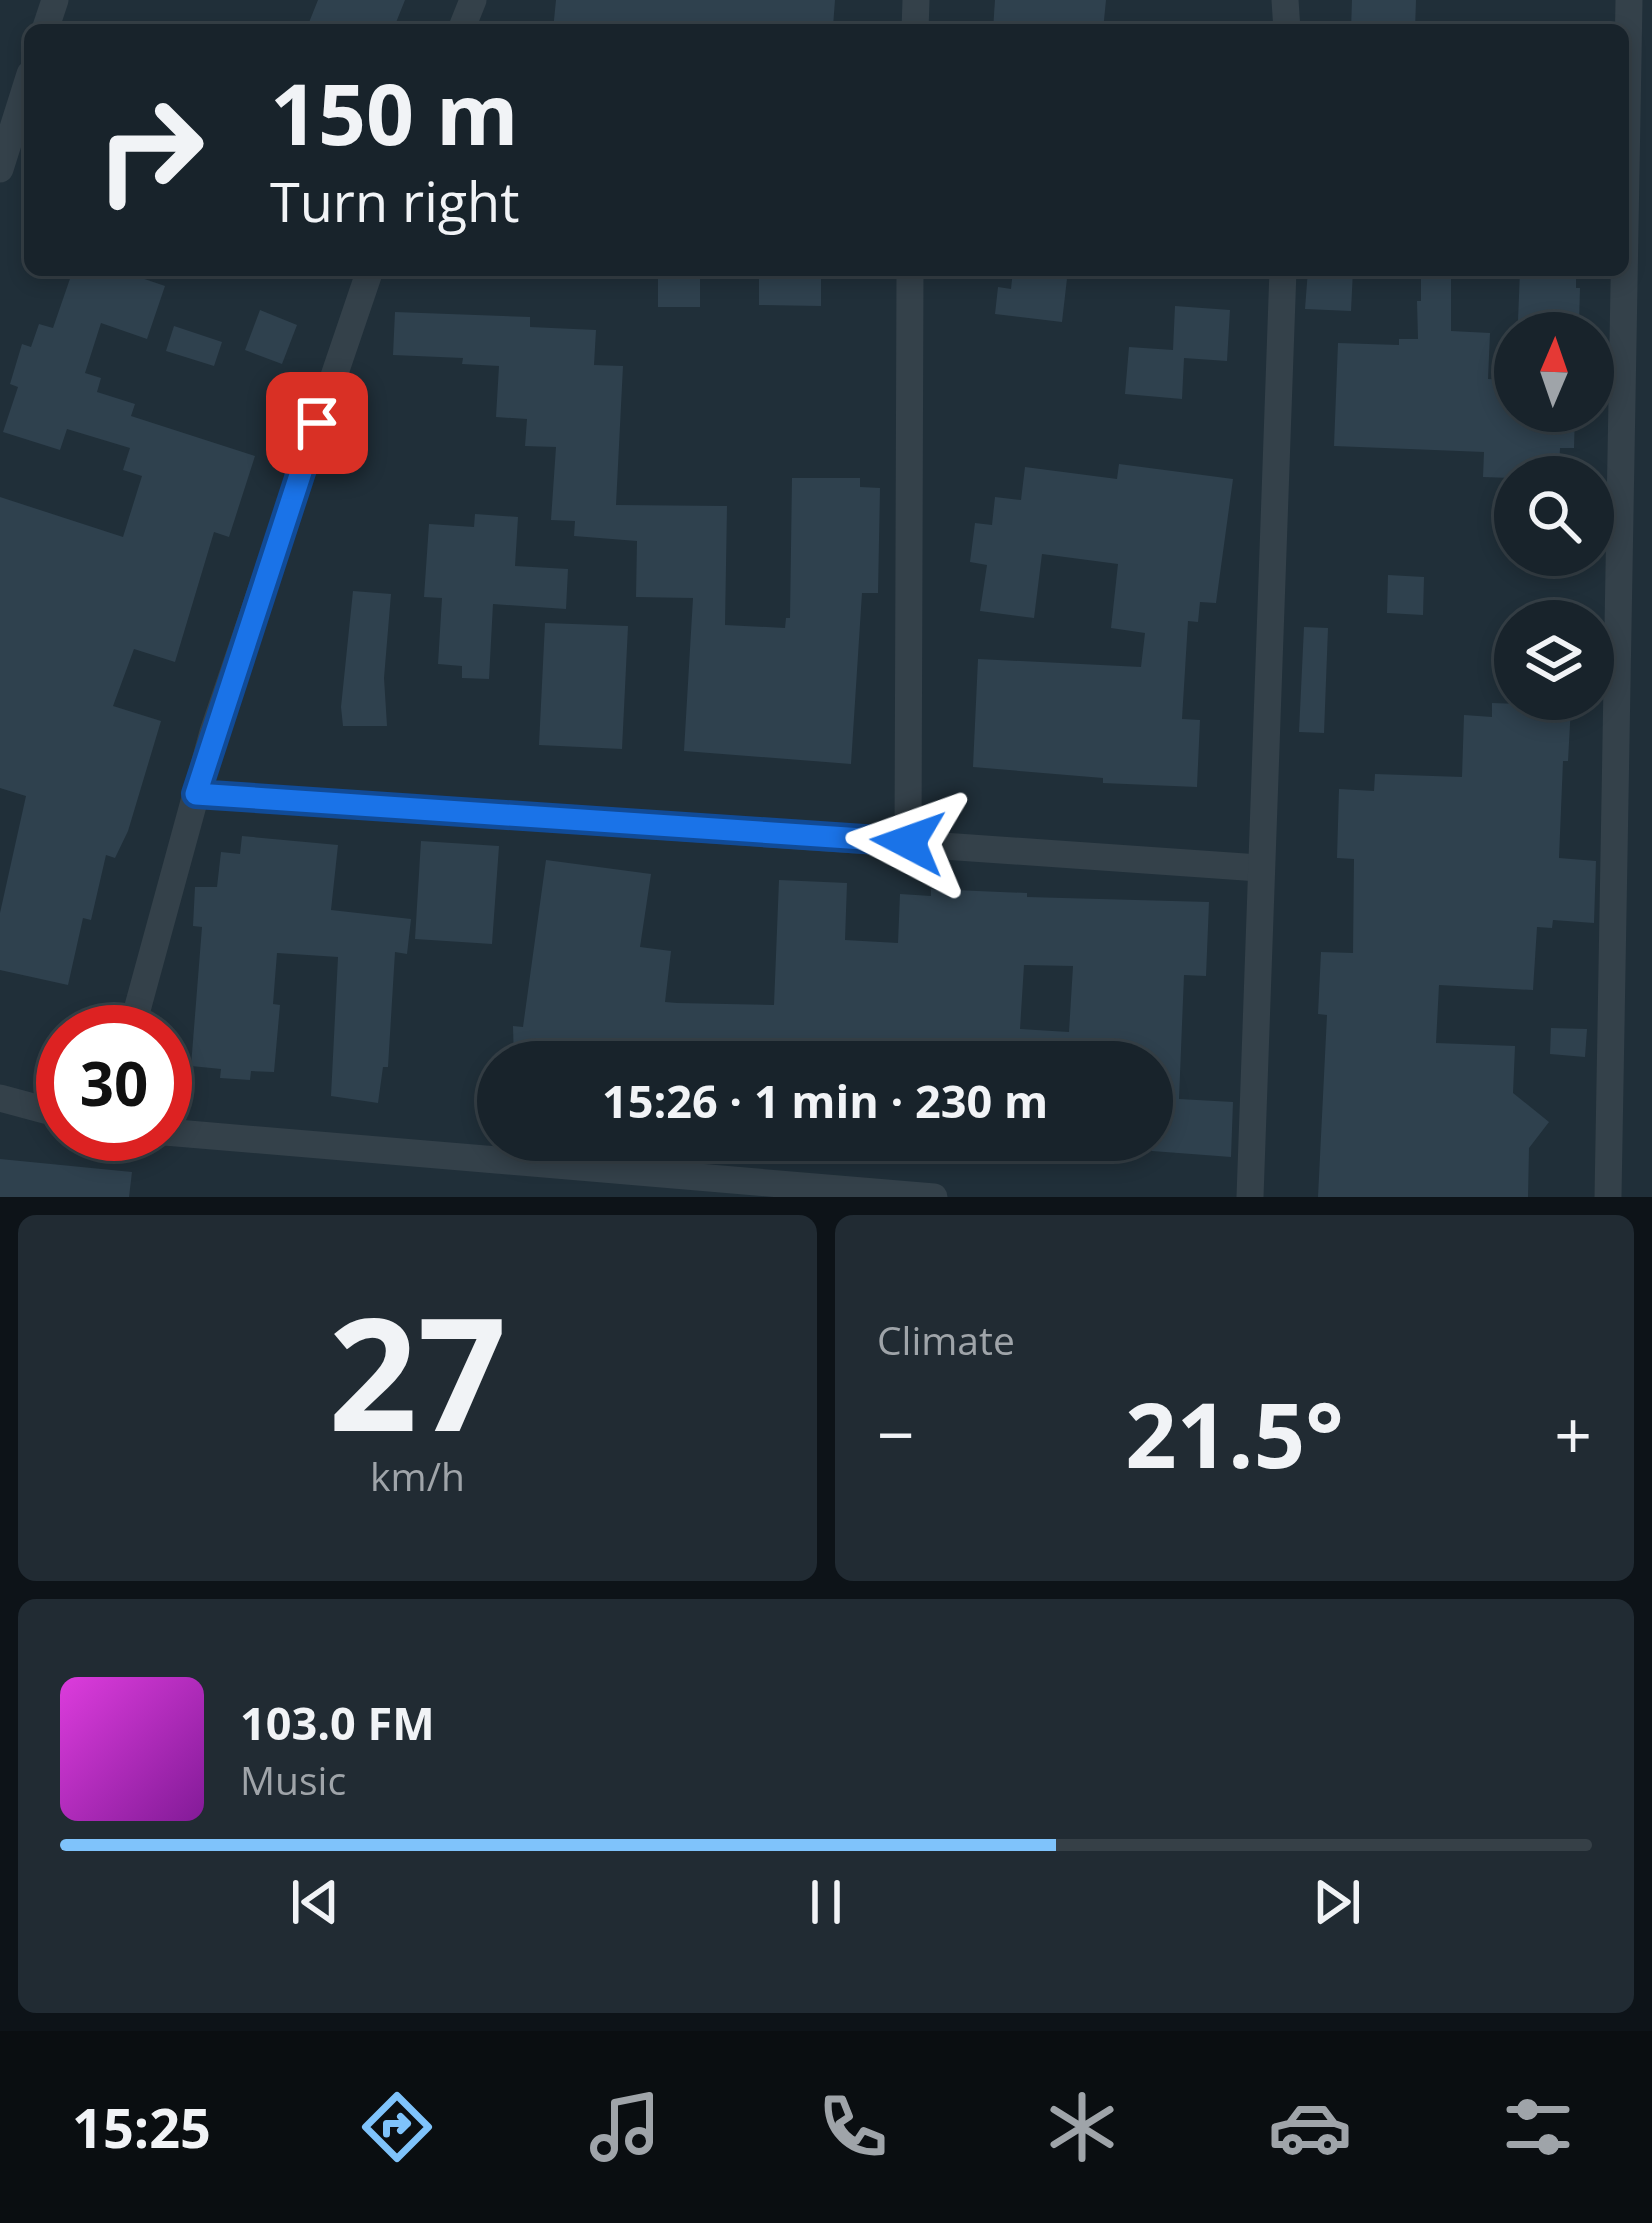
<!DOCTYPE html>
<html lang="en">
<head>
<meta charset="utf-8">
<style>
	:root { --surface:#18232b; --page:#212b33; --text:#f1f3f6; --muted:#9fa4a9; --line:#364047; --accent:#7fc3fb }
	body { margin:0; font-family:"Open Sans",sans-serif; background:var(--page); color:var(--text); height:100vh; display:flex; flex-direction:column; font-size:45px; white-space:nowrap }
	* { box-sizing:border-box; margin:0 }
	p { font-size:39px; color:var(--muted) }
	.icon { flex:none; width:66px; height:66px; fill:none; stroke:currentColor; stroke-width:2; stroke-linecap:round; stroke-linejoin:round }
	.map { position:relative; height:1197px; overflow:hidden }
	.sheet { display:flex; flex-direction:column; gap:18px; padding:18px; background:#0d1318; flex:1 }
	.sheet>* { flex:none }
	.guide { position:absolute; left:24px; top:24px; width:1605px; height:252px; border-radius:18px; box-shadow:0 6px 18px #0003,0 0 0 3px var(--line); background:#18232b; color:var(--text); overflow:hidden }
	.needle { width:78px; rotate:2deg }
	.tools { position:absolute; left:1494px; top:312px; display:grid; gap:24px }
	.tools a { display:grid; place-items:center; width:120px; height:120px; border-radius:50%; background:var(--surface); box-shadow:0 6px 18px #0003,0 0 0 3px var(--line); font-size:60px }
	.speed { position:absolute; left:36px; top:1005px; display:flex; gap:24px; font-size:60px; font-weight:700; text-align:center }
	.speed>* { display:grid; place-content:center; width:156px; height:156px; border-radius:50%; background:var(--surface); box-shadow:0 6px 18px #0003,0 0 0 3px var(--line); line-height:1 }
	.speed .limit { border:18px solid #d22; background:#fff; color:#111 }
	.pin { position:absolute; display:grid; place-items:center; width:102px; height:102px; color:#fff; margin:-51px; border-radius:24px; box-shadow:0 6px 18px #0006 }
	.me { position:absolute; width:132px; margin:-66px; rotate:274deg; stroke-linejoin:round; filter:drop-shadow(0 0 9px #0008) }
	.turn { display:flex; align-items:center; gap:42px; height:252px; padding:0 48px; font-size:54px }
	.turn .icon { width:156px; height:156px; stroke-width:2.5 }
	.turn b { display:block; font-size:84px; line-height:102px }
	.big { font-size:90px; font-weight:700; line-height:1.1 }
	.sheet .card { flex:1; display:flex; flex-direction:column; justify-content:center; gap:18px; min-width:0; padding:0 42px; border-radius:18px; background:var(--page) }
	.sheet .dial { align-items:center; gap:0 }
	.dial b { font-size:156px; line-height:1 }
	.song { display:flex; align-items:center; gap:36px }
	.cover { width:144px; height:144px; border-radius:18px; background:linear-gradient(135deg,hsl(300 70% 55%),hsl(290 70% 35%)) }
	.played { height:12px; border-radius:6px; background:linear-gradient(90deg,var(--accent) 65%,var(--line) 65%) }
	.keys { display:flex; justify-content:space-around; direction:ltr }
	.heat { display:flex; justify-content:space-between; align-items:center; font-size:66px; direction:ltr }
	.sheet .tiles { flex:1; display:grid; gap:18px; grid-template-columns:1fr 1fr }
	.card:last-child { grid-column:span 2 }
	.trip { position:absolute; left:477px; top:1041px; width:696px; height:120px; border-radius:60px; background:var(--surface); box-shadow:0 6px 18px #0003,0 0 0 3px var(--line); font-weight:700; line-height:120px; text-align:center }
	.tabs { display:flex; height:192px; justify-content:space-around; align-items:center; background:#0a0e11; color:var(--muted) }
	.tabs .icon { width:84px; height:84px }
	.tabs .current { color:var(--accent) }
	.tabs b { font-size:54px; color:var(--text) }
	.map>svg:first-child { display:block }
	.building { fill:#2f414e; fill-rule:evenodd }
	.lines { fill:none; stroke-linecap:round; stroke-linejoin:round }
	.street { stroke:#34414a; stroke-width:27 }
	.route-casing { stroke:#114b97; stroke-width:30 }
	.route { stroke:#1a73e8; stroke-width:21 }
</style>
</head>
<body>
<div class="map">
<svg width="1652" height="1197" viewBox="0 0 1652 1197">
	<rect width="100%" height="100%" fill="#202f39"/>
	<g class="building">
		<polygon points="318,0 405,0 393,30 306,30"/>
		<polygon points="556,0 835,0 833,27 782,23 782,30 553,30"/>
		<polygon points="995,0 1106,0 1103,30 993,30"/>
		<polygon points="1352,0 1416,0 1415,30 1351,30"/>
		<polygon points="73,270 118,270 165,286 147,339 101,323 85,373 101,378 97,392 135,404 131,416 255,456 229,537 214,532 175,662 134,649 113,706 161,721 128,831 115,858 106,855 91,920 83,918 68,985 0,970 0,913 26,796 0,788 0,497 123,537 142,476 123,470 130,448 67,429 60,450 3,432 18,387 10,384 22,344 31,347 39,324 53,328"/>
		<rect x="658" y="270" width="42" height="37"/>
		<polygon points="759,270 821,270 821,306 759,305"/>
		<polygon points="1013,270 1068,270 1062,322 995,314 998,287 1011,289"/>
		<polygon points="1308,270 1353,270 1351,311 1305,309"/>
		<polygon points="1421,270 1451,270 1451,331 1490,333 1488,379 1515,381 1515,411 1575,412 1574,448 1560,448 1559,472 1512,471 1511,478 1483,477 1484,452 1334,446 1338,343 1399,345 1399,339 1418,339 1417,301 1421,301"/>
		<polygon points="1520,270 1576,270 1576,288 1580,288 1579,324 1518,321"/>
		<polygon points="1175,306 1230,310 1227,361 1184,358 1182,399 1125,394 1129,347 1173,350"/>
		<polygon points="260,310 297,325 282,364 245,350"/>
		<polygon points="395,312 530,317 530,327 596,330 594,365 623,366 616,505 727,506 725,625 785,628 786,618 790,618 792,478 860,478 860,487 880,488 878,593 862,593 851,764 684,751 693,598 636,597 637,541 574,536 575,521 551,520 556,447 525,446 527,419 496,417 499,366 462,364 463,358 393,355"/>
		<polygon points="174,326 222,342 214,366 166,351"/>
		<polygon points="1119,464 1233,479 1216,603 1200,602 1198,622 1188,621 1182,719 1200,720 1197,787 1103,783 1103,778 973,767 978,659 1141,667 1145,633 1111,628 1118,564 1042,554 1034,618 980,611 987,565 970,562 975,523 992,525 995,497 1021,500 1025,467 1117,479"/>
		<polygon points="475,514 518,517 515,566 568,569 566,609 493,604 489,679 462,678 462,666 438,664 442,598 424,597 429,524 474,527"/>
		<polygon points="1388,575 1424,577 1423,615 1387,613"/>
		<polygon points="353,591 391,594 384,678 387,726 343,726 341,707"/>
		<polygon points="545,623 628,626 622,749 539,745"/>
		<polygon points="1304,627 1328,628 1324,733 1299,732"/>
		<polygon points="1492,703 1571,706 1568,761 1563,761 1559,858 1596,861 1594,923 1553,920 1552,928 1537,927 1533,990 1439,985 1436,1043 1515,1046 1513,1093 1549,1122 1529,1148 1528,1197 1318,1197 1327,1015 1318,1014 1321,952 1353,953 1354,859 1337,858 1339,789 1374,791 1375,774 1462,777 1464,715 1492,717"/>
		<polygon points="242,836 338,845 331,910 411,919 407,954 395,952 388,1067 383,1067 378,1103 331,1096 338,957 277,953 273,1004 280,1005 274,1072 251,1071 250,1080 220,1078 221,1069 191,1066 202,927 193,926 195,887 217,887 221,852 240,854"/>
		<polygon points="421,841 499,846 492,944 415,939"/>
		<path d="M 546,860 L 651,874 L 640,947 L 671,951 L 665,1002 L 677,1003 L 774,1005 L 779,880 L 847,883 L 845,940 L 898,943 L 900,894 L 931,896 L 931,889 L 1027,893 L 1027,897 L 1209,902 L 1206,976 L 1184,975 L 1179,1099 L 1233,1102 L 1231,1157 L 1152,1151 L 1152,1062 L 514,1062 L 513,1026 L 523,1027 ZM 1024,965 L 1073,966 L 1069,1032 L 1020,1029 Z"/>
		<polygon points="1551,1028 1587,1029 1585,1057 1550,1054"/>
		<polygon points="0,1159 132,1172 129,1197 0,1197"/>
	</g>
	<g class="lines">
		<g class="street">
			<polyline points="1285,0 1287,30"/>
			<polyline points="45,30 55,0"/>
			<polyline points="461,30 473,0"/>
			<polyline points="915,30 916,0"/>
			<polyline points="0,169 30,74"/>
			<polyline points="196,794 1259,868"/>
			<polyline points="908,842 910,270"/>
			<polyline points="131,1032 213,732 370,270"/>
			<polyline points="0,1098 63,1115"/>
			<polyline points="165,1132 934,1197"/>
			<polyline points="1250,1197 1283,270"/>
			<polyline points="1608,1197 1629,0"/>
		</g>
	</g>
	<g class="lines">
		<defs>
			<polyline id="route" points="317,423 196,794 908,842"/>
		</defs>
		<use href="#route" class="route-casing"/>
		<use href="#route" class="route"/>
	</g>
</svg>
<div class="tools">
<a><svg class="needle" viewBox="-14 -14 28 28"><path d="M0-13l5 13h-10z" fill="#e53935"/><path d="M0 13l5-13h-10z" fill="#9fa4a9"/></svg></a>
<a><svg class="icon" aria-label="search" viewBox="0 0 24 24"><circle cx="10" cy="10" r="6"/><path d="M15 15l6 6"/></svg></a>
<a><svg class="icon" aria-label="layers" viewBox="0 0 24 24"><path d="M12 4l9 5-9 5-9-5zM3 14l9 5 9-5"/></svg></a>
</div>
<div class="speed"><div class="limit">30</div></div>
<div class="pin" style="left:317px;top:423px;background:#d93025"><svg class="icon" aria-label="arrive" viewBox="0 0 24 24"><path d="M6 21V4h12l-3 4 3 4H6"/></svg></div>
<svg class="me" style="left:908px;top:842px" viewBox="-20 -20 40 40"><path d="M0-17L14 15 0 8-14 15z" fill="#1a73e8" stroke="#fff" stroke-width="4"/></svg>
<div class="trip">15:26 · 1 min · 230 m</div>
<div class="guide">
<div class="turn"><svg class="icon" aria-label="right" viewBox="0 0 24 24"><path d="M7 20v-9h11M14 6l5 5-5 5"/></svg><div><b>150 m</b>Turn right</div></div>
</div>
</div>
<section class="sheet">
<div class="tiles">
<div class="card dial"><b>27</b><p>km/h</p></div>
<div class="card"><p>Climate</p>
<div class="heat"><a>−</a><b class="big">21.5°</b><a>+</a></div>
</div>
<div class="card">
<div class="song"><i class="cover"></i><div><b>103.0 FM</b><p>Music</p></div></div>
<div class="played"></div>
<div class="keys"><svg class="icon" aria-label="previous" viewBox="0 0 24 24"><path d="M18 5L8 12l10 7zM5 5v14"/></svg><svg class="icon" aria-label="pause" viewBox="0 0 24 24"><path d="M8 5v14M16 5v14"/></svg><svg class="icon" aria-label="next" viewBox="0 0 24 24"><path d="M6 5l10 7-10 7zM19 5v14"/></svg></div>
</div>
</div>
</section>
<nav class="tabs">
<b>15:25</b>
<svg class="icon current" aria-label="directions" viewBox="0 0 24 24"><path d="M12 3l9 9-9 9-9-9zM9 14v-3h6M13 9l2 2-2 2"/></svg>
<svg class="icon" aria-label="music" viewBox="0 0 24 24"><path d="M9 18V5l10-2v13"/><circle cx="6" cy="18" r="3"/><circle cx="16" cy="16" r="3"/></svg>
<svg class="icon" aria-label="phone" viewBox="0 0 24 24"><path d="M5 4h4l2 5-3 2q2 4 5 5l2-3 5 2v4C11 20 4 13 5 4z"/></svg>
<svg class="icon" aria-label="climate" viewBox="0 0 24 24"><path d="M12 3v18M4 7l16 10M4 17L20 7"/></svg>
<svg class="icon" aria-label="car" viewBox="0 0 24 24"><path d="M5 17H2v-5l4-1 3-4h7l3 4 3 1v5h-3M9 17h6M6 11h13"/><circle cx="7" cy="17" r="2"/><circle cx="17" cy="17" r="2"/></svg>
<svg class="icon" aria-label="filters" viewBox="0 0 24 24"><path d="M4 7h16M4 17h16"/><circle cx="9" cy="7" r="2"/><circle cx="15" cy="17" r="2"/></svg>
</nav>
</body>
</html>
